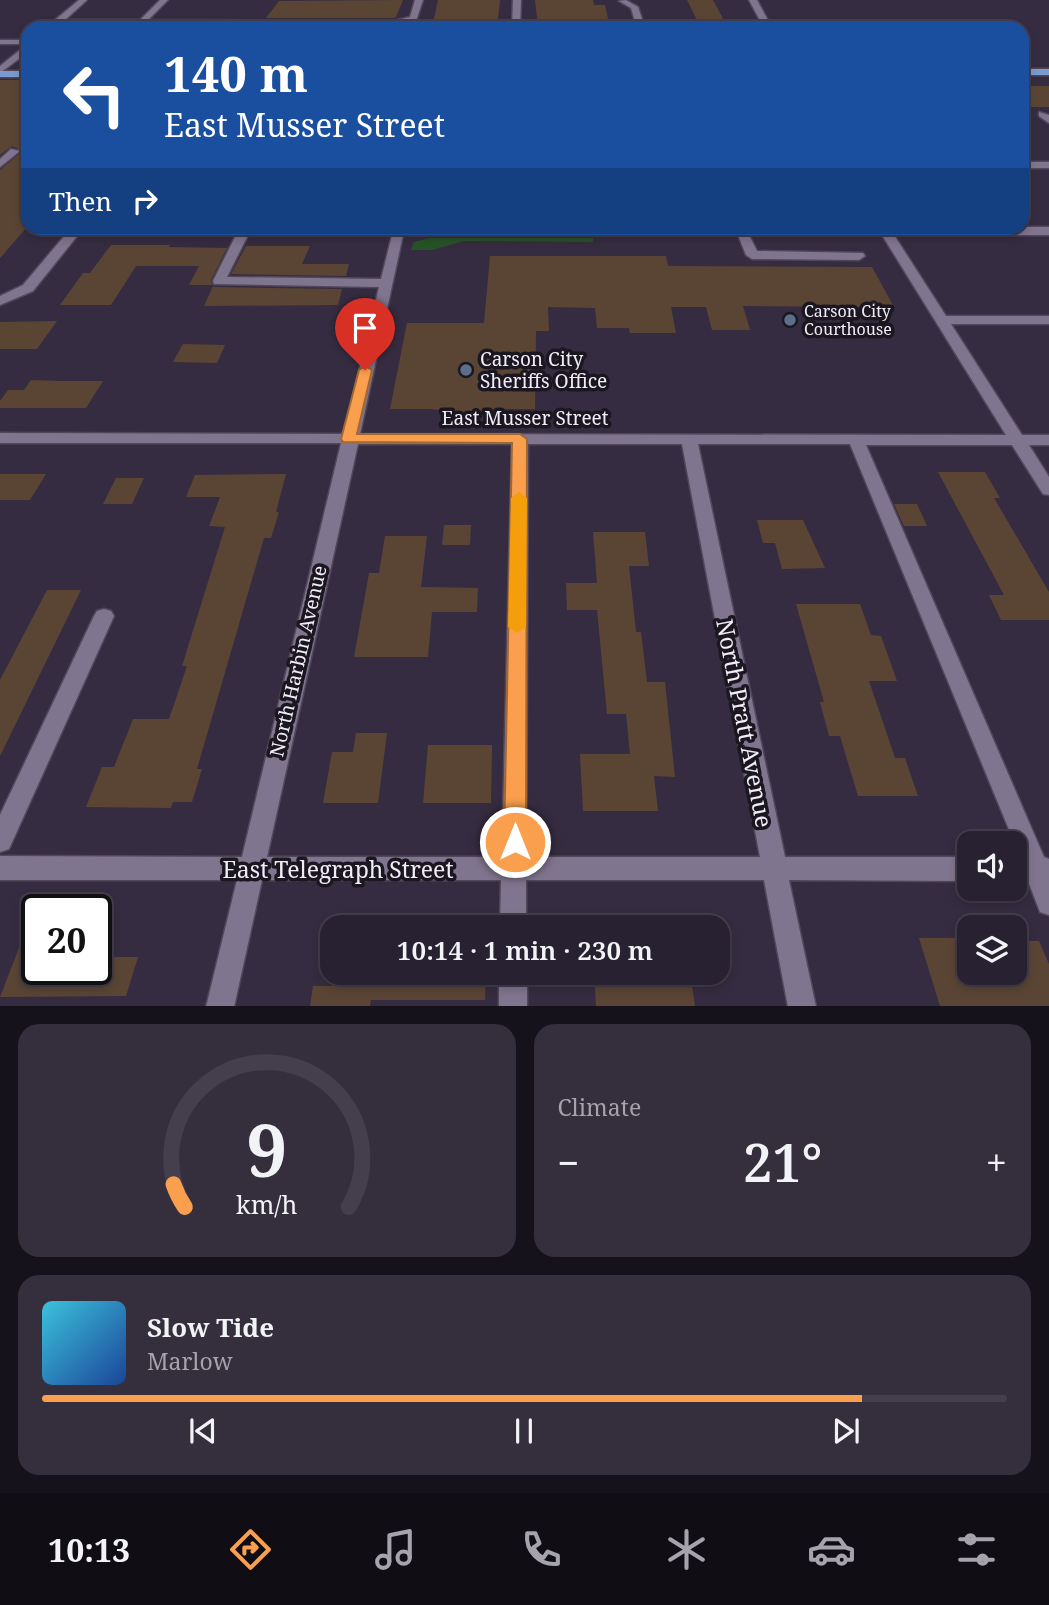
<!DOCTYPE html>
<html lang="en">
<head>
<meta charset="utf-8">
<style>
	:root { --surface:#282131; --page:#342e3d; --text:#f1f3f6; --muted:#a5a3ab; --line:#443e4d; --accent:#f99f4d }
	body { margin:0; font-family:"Noto Serif",serif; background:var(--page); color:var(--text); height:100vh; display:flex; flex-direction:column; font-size:26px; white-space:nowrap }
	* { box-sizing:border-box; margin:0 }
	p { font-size:23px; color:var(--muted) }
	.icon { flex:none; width:38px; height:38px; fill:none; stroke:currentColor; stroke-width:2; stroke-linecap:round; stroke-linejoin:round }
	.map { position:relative; height:1006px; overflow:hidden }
	.panel { display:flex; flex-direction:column; gap:18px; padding:18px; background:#16121b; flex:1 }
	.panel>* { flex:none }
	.hud { position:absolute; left:21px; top:21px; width:1008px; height:214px; border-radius:21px; box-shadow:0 4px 10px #0003,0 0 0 2px var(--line); background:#1a4fa0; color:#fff; overflow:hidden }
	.tools { position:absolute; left:957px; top:831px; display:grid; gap:14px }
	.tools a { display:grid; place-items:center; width:70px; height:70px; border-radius:14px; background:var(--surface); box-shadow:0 4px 10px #0003,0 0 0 2px var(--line); font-size:35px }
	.speed { position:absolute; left:21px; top:894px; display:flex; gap:14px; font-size:35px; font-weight:700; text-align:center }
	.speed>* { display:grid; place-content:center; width:91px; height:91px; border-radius:50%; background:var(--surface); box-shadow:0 4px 10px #0003,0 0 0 2px var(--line); line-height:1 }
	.speed .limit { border:4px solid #111; border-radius:10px; background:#fff; color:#111 }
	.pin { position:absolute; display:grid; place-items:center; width:60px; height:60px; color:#fff; margin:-72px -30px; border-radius:50% 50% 50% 0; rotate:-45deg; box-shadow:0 0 7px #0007 }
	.pin .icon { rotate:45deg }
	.me { position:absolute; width:77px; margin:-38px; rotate:0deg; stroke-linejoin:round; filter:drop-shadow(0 0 5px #0008) }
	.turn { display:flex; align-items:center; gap:24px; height:147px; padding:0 28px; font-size:32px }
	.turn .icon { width:91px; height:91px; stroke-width:2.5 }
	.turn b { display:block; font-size:49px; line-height:60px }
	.then { display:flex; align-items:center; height:66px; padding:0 28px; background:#0003; gap:14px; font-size:26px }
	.big { font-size:52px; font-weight:600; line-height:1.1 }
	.panel .card { flex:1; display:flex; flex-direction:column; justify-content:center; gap:10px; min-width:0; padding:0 24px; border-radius:21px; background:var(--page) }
	.panel .dial { align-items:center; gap:0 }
	.dial svg { height:182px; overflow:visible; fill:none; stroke:var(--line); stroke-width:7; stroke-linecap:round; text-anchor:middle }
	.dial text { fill:var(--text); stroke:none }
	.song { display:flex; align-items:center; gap:21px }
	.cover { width:84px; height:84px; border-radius:10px; background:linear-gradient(135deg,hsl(190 70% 55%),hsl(220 70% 35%)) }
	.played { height:7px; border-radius:4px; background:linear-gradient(90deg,var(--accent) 85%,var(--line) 85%) }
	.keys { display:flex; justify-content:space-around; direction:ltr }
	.heat { display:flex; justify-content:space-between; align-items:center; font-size:38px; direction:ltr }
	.panel .tiles { flex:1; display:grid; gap:18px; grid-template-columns:1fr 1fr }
	.card:last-child { grid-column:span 2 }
	.trip { position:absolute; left:320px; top:915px; width:410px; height:70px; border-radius:21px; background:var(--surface); box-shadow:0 4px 10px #0003,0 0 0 2px var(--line); font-weight:600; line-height:70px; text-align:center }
	.tab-bar { display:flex; height:112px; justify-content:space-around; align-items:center; background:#100d14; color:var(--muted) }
	.tab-bar .icon { width:49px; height:49px }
	.tab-bar .current { color:var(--accent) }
	.tab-bar b { font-size:32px; color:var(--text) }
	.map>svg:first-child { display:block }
	.green { fill:#275327 }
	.building { fill:#5a4535 }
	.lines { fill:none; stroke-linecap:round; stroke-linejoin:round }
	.minor-casing { stroke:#50485a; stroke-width:3 }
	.major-casing { stroke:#50485a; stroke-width:3 }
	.minor { fill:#80758e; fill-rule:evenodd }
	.major { fill:#7b9bce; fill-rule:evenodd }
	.route { fill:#f99f4d; stroke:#a26732; stroke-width:2 }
	.slow { fill:#f59e0b }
	.service-dot { fill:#5c6f8a; stroke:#1b1721; stroke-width:2.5 }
	.labels { text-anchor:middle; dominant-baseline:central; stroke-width:7; stroke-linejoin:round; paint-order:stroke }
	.far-poi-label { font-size:16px; fill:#f2ecfa; stroke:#1b1721; text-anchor:start }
	.poi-label { font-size:19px; fill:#f2ecfa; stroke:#1b1721; text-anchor:start }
	.street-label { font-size:19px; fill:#f2ecfa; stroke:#1b1721 }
	.near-street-label { font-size:23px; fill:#f2ecfa; stroke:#1b1721 }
</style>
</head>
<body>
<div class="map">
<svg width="1049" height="1007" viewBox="0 0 1049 1007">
	<rect width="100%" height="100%" fill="#362c41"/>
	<polygon class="green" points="429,238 593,238 593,242 464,241 432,250 411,250 414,242"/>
	<g class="building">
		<polygon points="403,0 396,17 393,18 266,18 279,1"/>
		<polygon points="438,0 500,0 498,19 463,19 451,28 432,28"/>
		<polygon points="535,0 593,0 594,5 605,5 610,28 538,26"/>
		<polygon points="687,0 713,0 728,28 701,28"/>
		<polygon points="0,80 28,80 28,226 0,258 0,170 23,151 12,146 0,155"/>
		<rect x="1022" y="86" width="27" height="21"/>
		<polygon points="111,245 170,245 169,247 227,248 211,280 212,285 189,285 199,266 136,266 111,305 60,305 83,273 90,273"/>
		<polygon points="246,246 310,246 302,264 349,264 346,276 231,274"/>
		<polygon points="490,256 666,256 668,266 872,267 894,307 743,306 750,330 712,330 706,307 671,307 676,333 630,333 629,328 597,328 595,308 548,307 549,331 536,331 535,409 488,409 482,411 481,418 464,420 441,418 443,411 432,409 390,409 407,323 484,323"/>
		<polygon points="213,286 214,287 342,289 338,305 204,306"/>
		<polygon points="57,321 37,349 0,349 0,322"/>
		<polygon points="183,344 225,345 217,363 173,362"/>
		<polygon points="31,380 59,381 103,381 86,408 0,408 0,401 8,390 24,390"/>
		<polygon points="938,472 985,472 1000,498 994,498 1049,592 1049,620 1001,620 989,595 1004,595"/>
		<polygon points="0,474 46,474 30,500 0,500"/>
		<polygon points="286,474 276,512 279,512 271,538 264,538 197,769 202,769 192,802 173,802 171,808 86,807 102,767 114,767 133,719 169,719 187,666 182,666 225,527 209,526 220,497 186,497 195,475"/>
		<polygon points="116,478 144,478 132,504 103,504"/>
		<polygon points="894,504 917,504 927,526 904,526"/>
		<polygon points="757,520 803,520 825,568 782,569 775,543 763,543"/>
		<polygon points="444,525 471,525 470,545 442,545"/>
		<polygon points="593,532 645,532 649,566 629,566 636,632 641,632 647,682 665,682 675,777 654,776 658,811 583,811 580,754 630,754 626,714 607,714 597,610 567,610 566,583 597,583"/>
		<polygon points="385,536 427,536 421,587 478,588 477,612 432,612 428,657 354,657 369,573 379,573"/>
		<polygon points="47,590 81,590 0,756 0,680"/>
		<polygon points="796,604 860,604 871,635 881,636 897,681 869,681 895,758 905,758 918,796 858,796 840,736 829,736 820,702 824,702"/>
		<polygon points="356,733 387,733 378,803 323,803 332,752 353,752"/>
		<polygon points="428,745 492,745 491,803 423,803"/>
		<polygon points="919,938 970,938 970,973 1015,973 1015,941 1039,941 1049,964 1049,1006 940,1006"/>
		<polygon points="22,940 37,940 37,970 96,970 96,957 138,957 126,996 0,997"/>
		<polygon points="334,973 486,973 485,1000 371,1000 370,1006 310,1006 313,986 332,986"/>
		<polygon points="594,973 690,973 695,1006 596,1006"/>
	</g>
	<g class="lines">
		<defs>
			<g id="minor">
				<polygon points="79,0 87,0 65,20 140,20 160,0 168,0 148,20 393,21 410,17 415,0 423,0 416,21 393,25 144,25 137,28 135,24 55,24 55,20"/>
				<polygon points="513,0 521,0 520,28 512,28"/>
				<polygon points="626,0 638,7 645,28 637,28 631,8 619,1"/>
				<polygon points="749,0 757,0 772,28 764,28"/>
				<rect x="0" y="40" width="28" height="4"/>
				<polygon points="25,46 28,46 28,52 0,73 0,66"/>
				<polygon points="1039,112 1049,115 1049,123 1039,116"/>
				<polygon points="11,149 20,151 0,167 0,159"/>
				<rect x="1022" y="162" width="27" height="6"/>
				<path d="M 1049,227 L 1049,235 L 894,235 L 946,316 L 1049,316 L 1049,324 L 951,324 L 1022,435 L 1049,435 L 1049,445 L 1029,445 L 1049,477 L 1049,495 L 1043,494 L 1012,445 L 866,445 L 1044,857 L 1049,859 L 1049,915 L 1040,912 L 1028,881 L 1015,881 L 1015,857 L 1020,857 L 1015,844 L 850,444 L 698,444 L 785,857 L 970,857 L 970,881 L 789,880 L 816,1007 L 788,1007 L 764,880 L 526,880 L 526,928 L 500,928 L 501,880 L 262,880 L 234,1007 L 206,1007 L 237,880 L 0,880 L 0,856 L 242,857 L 341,443 L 0,443 L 0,433 L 344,434 L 379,287 L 214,284 L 213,281 L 236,235 L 78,235 L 33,291 L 0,305 L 0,296 L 23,285 L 71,228 ZM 248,235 L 392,235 L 381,279 L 227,277 ZM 403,235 L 738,235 L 746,255 L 752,259 L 859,260 L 865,256 L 863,253 L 757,251 L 749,235 L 882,235 L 1006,435 L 360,434 ZM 358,444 L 512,444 L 502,857 L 267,857 ZM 528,444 L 682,444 L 760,857 L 526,857 Z"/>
				<polygon points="104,609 111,611 114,616 9,849 0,852 0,815 94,616 97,611"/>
				<rect x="499" y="973" width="28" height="34"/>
			</g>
			<g id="major">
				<rect x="1022" y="69" width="27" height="6"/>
				<rect x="0" y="71" width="28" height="6"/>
			</g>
		</defs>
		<use href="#minor" class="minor-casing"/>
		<use href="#major" class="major-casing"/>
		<use href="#minor" class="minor"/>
		<use href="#major" class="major"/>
	</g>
	<polygon class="route" points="365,366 372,370 357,434 520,434 527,439 526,842 523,849 515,852 507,849 504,842 512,443 343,442 341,439 359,370"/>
	<polygon class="slow" points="519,492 527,498 526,627 517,633 508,627 511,498"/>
	<g class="service-dot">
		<circle cx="790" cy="320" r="7"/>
		<circle cx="466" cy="370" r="7"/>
	</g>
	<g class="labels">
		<g class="far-poi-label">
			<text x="804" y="311">Carson City<tspan x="804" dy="18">Courthouse</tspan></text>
		</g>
		<g class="poi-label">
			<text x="480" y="359">Carson City<tspan x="480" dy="22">Sheriffs Office</tspan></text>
		</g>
		<g class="street-label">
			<text x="525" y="418">East Musser Street</text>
			<text transform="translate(298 661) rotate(-77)">North Harbin Avenue</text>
		</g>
		<g class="near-street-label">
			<text transform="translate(745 723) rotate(79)">North Pratt Avenue</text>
			<text x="338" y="869">East Telegraph Street</text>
		</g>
	</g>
</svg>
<div class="tools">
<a><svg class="icon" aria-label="sound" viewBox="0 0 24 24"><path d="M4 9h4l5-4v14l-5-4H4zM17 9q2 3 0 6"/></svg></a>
<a><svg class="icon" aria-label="layers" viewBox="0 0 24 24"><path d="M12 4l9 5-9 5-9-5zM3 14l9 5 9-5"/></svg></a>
</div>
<div class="speed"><div class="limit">20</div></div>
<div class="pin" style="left:365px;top:370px;background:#d93025"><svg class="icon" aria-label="arrive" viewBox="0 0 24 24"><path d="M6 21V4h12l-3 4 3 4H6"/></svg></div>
<svg class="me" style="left:515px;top:842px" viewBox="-20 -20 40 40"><circle r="17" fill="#f99f4d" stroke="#fff" stroke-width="3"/><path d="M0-11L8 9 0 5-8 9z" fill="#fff"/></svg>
<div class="trip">10:14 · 1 min · 230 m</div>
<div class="hud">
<div class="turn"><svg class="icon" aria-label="left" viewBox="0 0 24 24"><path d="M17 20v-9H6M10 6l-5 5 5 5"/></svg><div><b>140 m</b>East Musser Street</div></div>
<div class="then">Then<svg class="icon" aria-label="right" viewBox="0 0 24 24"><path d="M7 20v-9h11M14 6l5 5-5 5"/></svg></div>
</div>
</div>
<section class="panel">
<div class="tiles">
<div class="card dial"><svg viewBox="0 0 100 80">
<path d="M14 69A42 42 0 1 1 86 69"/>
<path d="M14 69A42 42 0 0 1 9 59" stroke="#f99f4d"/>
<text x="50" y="56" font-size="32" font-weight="700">9</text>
<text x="50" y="72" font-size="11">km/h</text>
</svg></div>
<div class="card"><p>Climate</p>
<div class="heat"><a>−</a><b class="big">21°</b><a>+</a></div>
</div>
<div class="card">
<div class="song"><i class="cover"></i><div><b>Slow Tide</b><p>Marlow</p></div></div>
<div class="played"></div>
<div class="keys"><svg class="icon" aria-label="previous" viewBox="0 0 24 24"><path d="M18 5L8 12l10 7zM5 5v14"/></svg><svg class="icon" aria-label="pause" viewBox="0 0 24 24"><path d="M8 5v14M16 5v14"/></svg><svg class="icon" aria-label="next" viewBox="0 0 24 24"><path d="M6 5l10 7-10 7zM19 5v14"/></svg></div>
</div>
</div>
</section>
<nav class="tab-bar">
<b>10:13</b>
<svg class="icon current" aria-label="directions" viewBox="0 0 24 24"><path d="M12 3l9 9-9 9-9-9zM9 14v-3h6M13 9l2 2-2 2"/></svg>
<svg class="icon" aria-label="music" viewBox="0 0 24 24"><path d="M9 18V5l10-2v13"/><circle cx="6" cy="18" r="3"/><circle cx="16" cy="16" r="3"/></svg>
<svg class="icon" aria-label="phone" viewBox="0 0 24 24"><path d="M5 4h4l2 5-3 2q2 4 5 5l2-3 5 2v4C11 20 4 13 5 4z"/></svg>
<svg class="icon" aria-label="climate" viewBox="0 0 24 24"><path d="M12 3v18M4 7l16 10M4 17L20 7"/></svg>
<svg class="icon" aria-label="car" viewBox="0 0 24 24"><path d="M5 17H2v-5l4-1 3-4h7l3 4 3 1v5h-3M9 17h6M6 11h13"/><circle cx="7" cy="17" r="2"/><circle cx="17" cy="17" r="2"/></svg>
<svg class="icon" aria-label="filters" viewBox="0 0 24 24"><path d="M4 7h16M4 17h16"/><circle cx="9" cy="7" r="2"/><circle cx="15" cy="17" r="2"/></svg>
</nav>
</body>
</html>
